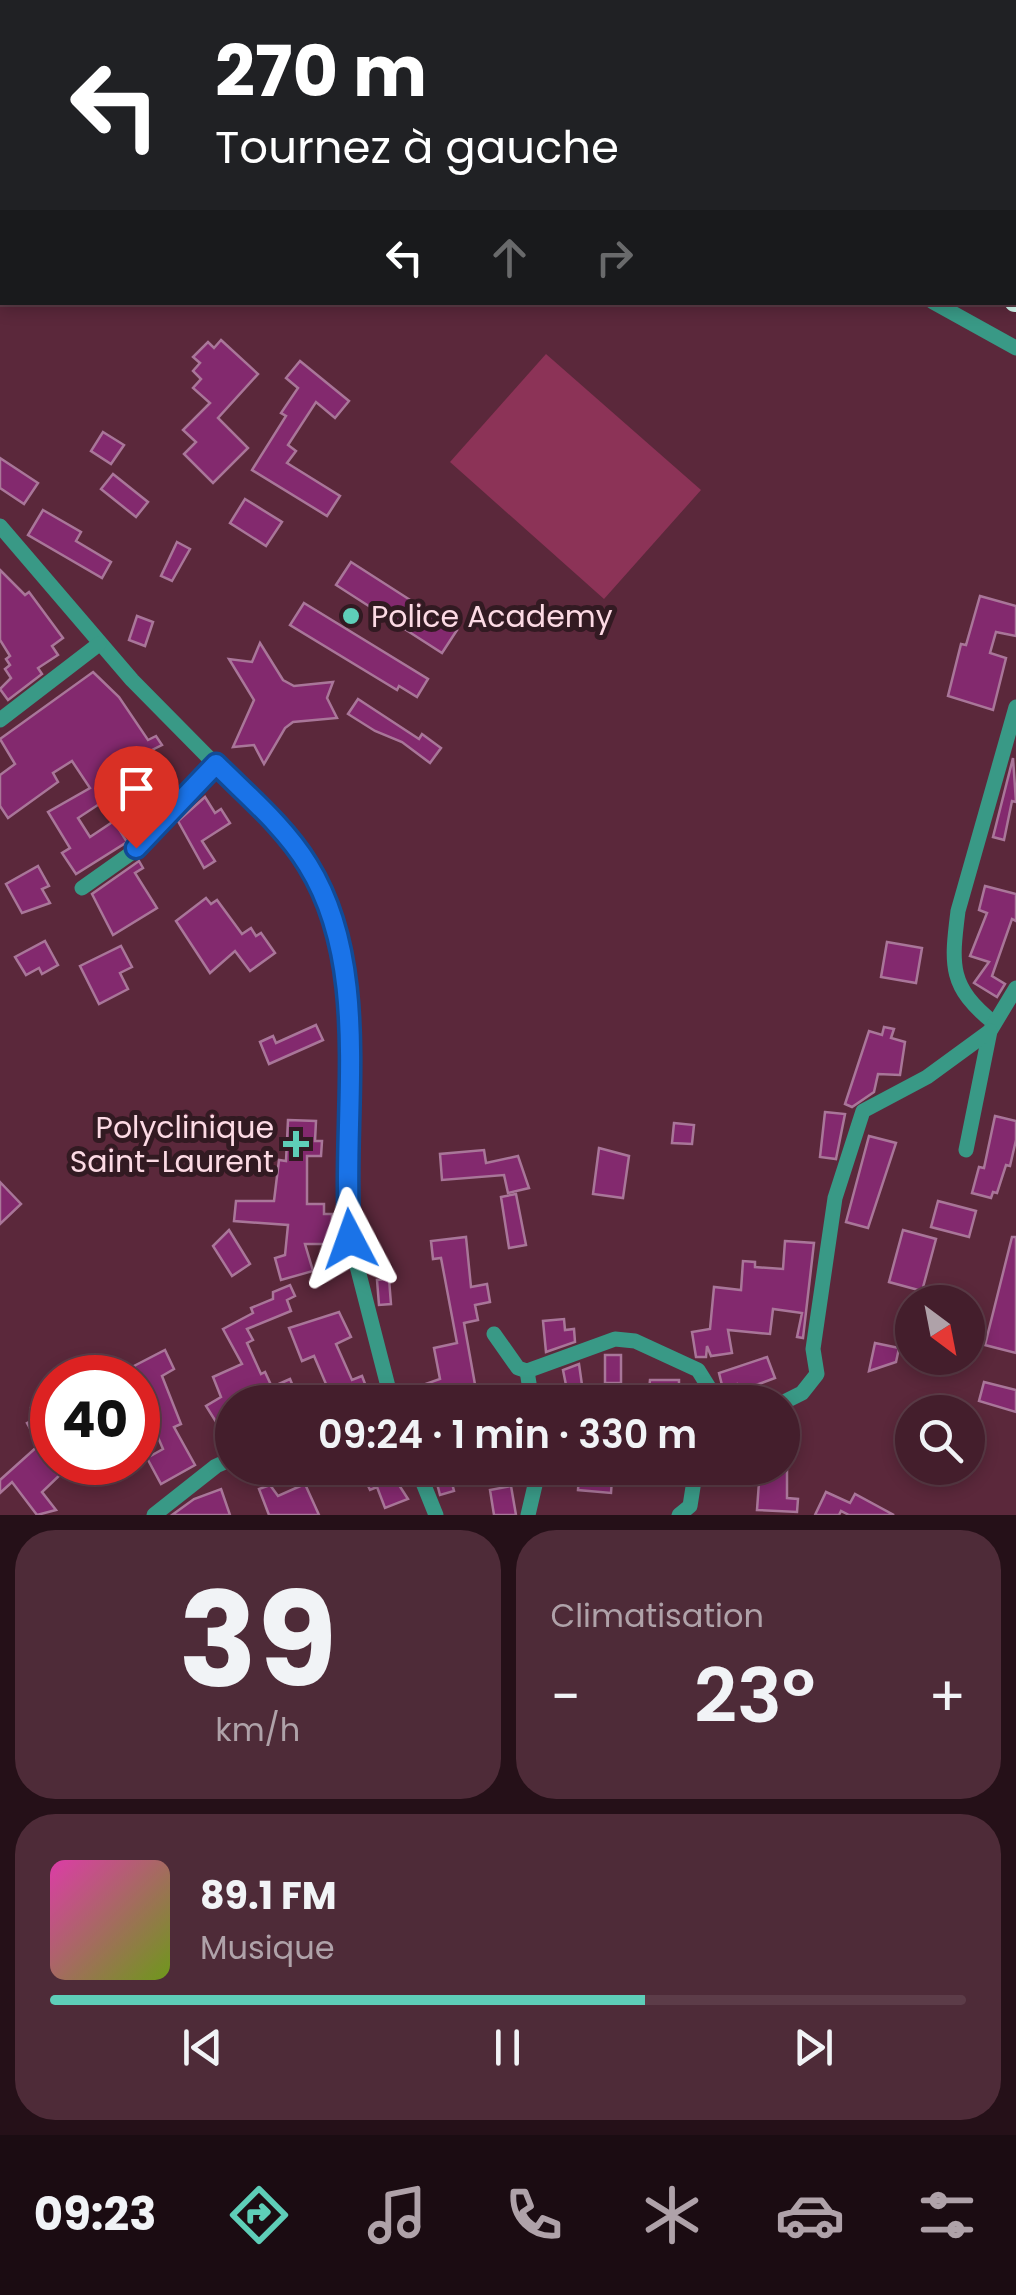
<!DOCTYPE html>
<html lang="fr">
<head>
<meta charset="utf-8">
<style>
	:root { --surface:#441e2c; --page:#4e2b38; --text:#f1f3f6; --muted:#afa2a9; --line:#5c3c48; --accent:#5eceb8 }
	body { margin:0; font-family:Poppins,sans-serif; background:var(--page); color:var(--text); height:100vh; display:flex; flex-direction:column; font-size:38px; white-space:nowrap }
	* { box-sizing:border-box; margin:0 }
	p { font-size:32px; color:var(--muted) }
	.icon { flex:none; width:55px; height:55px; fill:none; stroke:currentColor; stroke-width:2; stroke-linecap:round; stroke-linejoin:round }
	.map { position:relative; height:1515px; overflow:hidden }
	.drawer { display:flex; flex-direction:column; gap:15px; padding:15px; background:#251018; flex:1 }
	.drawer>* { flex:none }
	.guide { position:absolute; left:0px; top:0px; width:1018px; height:305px; box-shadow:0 5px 15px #0003,0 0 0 2px var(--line); background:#202124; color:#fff; overflow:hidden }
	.needle { width:65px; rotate:148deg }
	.controls { position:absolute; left:895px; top:1285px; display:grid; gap:20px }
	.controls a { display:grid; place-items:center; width:90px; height:90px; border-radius:50%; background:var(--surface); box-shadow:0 5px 15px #0003,0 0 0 2px var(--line); font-size:50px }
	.speed { position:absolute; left:30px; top:1355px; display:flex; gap:20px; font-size:50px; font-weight:700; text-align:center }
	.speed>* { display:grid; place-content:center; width:130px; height:130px; border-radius:50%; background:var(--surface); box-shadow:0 5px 15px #0003,0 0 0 2px var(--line); line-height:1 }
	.speed .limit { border:15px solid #d22; background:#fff; color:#111 }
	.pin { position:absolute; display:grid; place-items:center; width:85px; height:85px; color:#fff; margin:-102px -42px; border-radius:50% 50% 50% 0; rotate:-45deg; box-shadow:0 0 10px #0007 }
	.pin .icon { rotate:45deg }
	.me { position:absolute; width:110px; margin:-55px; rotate:356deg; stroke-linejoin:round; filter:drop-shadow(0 0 8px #0008) }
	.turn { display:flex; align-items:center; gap:35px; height:210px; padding:0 50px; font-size:45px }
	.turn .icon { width:130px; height:130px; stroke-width:2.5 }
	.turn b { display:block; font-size:70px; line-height:85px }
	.lanes { display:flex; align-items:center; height:95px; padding:0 50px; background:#0003; justify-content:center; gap:50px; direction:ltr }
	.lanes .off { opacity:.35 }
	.big { font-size:75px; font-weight:600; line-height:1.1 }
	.drawer .card { flex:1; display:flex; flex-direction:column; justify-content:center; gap:15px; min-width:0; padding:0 35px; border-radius:40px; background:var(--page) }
	.drawer .dial { align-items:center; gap:0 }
	.dial b { font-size:130px; line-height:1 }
	.song { display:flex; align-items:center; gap:30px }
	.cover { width:120px; height:120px; border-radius:15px; background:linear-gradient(135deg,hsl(320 70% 55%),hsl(80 70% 35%)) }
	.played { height:10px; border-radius:5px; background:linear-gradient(90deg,var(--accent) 65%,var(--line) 65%) }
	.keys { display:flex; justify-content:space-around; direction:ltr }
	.heat { display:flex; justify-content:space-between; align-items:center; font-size:55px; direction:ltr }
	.drawer .tiles { flex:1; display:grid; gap:15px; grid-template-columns:1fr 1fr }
	.card:last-child { grid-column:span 2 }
	.trip { position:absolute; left:215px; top:1385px; width:585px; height:100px; border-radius:50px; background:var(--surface); box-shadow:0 5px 15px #0003,0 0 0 2px var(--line); font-weight:600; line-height:100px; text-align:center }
	.menu { display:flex; height:160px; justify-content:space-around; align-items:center; background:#1b0c12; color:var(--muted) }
	.menu .icon { width:70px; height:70px }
	.menu .on { color:var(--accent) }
	.menu b { font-size:45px; color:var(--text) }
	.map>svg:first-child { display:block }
	.green { fill:#8c3357 }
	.building { fill:#83296e; stroke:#a97699; stroke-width:2.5 }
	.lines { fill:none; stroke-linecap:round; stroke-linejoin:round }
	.minor { stroke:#399986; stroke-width:15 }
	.highway { stroke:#d1f7ed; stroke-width:22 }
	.route-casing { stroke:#114b97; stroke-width:25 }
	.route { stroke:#1a73e8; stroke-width:18 }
	.poi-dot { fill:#5eceb8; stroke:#321a22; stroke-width:4 }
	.labels { text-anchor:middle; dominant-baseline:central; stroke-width:10; stroke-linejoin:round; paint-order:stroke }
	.poi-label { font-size:30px; fill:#fcdae4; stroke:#321a22; text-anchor:start }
</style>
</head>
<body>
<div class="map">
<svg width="1016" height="1515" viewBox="0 0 1016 1515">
	<rect width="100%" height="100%" fill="#5b283b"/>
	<polygon class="green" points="546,354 701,490 604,599 450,462"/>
	<g class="building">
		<polygon points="221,340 258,374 218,418 248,448 213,483 184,454 196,442 183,430 210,403 193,388 201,379 193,371 200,363 193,357 208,342 214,348"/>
		<polygon points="300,361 349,401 335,418 316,402 288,445 296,451 287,463 340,496 327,516 252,470 286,416 281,413 298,388 286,378"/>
		<polygon points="103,432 124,445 111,464 91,451"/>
		<polygon points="0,458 38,483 24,504 0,488"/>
		<polygon points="113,474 148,502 136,517 101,489"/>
		<polygon points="245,499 282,522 266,546 230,523"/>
		<polygon points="43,510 81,532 76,541 111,562 102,578 28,535"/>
		<polygon points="177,542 190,549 172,581 161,576"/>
		<polygon points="351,562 457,630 442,653 336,585"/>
		<polygon points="0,570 25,595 29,592 63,638 52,646 58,655 38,668 42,674 8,700 0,689 11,678 5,669 10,665 6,659 10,656 0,640"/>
		<polygon points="980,596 1016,606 1016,636 996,632 990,653 1006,658 993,710 948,696 961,644 966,645"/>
		<polygon points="304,603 428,679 417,697 399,686 397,690 290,625"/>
		<polygon points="137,616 153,622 145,646 129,640"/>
		<polygon points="260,643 283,680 294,686 333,682 327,698 337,718 293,722 285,728 264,764 254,745 233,747 254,700 229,659 252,662"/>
		<polygon points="93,672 119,697 148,740 156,736 162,745 152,750 173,788 162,794 148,772 78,818 90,837 114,821 127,842 76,874 62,853 70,848 48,812 90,788 72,761 53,773 58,782 8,818 0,806 0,775 15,764 0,739"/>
		<polygon points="358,699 419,739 422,734 441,748 430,763 402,742 375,731 348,714"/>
		<polygon points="1013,758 1016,802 1012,801 1004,840 993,837"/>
		<polygon points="205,797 215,813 221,809 230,823 202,841 215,861 204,868 178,821"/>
		<polygon points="139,861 143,868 135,873 157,908 113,935 92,894"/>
		<polygon points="38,866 49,886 42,889 50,903 22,913 6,884"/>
		<polygon points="985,886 1016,894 1016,921 1012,919 992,976 1005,984 997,997 974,983 989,962 970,956 987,913 979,910"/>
		<polygon points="206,898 211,904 217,900 242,934 251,928 256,936 261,933 275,953 250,971 235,951 210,973 176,921"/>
		<polygon points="45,941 58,965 42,974 39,968 26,975 15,957"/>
		<polygon points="887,942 922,948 916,983 881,977"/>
		<polygon points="121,946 132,967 120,973 128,989 99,1004 80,966"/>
		<polygon points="316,1025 323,1040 269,1064 260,1042 273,1036 276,1043"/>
		<polygon points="884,1027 894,1029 891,1038 905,1042 900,1075 878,1074 874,1092 852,1107 845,1104 869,1031 882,1035"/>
		<polygon points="825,1112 845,1114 836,1159 820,1157"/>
		<polygon points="995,1116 1016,1121 1016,1140 1010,1166 1006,1165 997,1193 993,1192 991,1198 972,1193 979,1167 984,1168"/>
		<polygon points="288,1120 316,1121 315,1141 322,1141 321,1156 307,1156 307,1204 324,1204 324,1214 332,1214 332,1244 305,1244 313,1271 281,1280 275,1258 285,1255 288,1225 234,1221 236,1201 274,1201 279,1160 286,1161"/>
		<polygon points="674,1123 694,1125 692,1144 672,1143"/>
		<polygon points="869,1136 896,1143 868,1228 846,1222"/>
		<polygon points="599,1148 629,1156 623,1198 593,1194"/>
		<polygon points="484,1150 486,1163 518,1156 529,1188 508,1193 504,1175 442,1180 440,1154"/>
		<polygon points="0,1182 21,1204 0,1224"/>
		<polygon points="516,1194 526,1245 509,1248 501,1197"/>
		<polygon points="938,1201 976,1211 969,1237 931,1227"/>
		<polygon points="229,1230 250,1264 232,1276 213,1246"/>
		<polygon points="903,1230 936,1239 922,1291 889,1282"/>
		<polygon points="466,1237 471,1287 487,1284 490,1302 475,1305 478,1320 464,1323 476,1390 511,1386 513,1402 423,1402 417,1387 440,1379 434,1348 457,1343 441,1258 433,1259 431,1241"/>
		<polygon points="1012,1237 1016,1237 1016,1353 985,1345"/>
		<polygon points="785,1241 814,1243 803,1338 797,1337 802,1313 773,1309 770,1334 728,1330 732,1353 711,1356 707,1346 706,1357 696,1357 692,1332 710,1329 714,1287 741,1290 743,1261 755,1262 755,1267 783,1269"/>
		<polygon points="389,1279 391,1304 379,1305 377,1280"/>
		<polygon points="290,1285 295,1296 287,1300 291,1311 247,1329 253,1340 247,1343 261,1374 265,1372 272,1387 290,1379 297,1396 326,1384 314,1356 302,1361 289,1328 339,1312 351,1337 336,1344 352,1380 362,1376 372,1402 232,1402 232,1427 223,1433 206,1406 221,1397 213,1377 242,1364 223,1329 253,1313 251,1308 273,1299 273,1292"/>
		<polygon points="564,1319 565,1330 574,1329 575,1342 546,1352 543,1321"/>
		<polygon points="875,1343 899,1348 896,1362 869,1371"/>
		<polygon points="165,1350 174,1369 162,1376 181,1424 174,1427 195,1465 161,1484 147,1458 163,1449 145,1407 153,1404 134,1366"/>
		<rect x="605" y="1355" width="16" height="28"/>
		<polygon points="767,1357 775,1378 740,1391 737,1384 723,1389 719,1373"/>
		<polygon points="579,1364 582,1385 613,1386 612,1402 544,1402 542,1389 566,1385 563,1370"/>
		<polygon points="650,1380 679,1380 679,1387 696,1388 702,1402 648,1402"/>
		<polygon points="984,1382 1016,1390 1016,1412 979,1401"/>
		<polygon points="52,1396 52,1462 64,1471 42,1492 56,1510 37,1515 12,1482 0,1493 0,1480 39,1445 27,1423 37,1418 31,1408"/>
		<polygon points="369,1468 388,1468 408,1499 385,1508 377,1487 370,1490 361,1471"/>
		<polygon points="433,1468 448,1468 454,1491 440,1495"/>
		<polygon points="502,1468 524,1468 524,1482 504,1484"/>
		<polygon points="760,1468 787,1468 787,1498 798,1499 797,1512 757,1510"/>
		<polygon points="579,1476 612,1479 611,1493 578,1490"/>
		<polygon points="305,1484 319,1515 269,1515 259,1489 270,1485 278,1496"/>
		<polygon points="511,1486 516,1515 494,1515 490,1490"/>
		<polygon points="221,1489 230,1515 172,1515 194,1499"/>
		<polygon points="826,1492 850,1503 855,1494 894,1515 849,1515 841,1511 839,1515 815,1515"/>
	</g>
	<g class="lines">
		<g class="minor">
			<polyline points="566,0 576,2"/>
			<polyline points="735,2 736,0"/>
			<polyline points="933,302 1016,348"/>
			<polyline points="0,526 132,680 286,836 322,889 346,968 350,1239 392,1402"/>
			<polyline points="0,720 99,644"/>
			<polyline points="82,888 137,849 216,764"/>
			<path d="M 994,1023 C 949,987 951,966 958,911 L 1016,707"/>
			<polyline points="966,1150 990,1031 1016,988"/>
			<polyline points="494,1334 518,1368 527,1371 615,1339 635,1341 698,1370 718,1402"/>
			<polyline points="527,1371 532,1402"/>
			<polyline points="782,1403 802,1393 817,1374 813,1349 835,1198 863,1111 927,1077 990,1031"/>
			<polyline points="417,1468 436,1515"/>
			<polyline points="154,1515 216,1466 232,1459"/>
			<polyline points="528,1515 539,1468"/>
			<polyline points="679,1515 690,1506 696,1468"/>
		</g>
		<g class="highway">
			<polyline points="477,0 481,2"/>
			<polyline points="551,0 556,2"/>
			<polyline points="1015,218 1016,218"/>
			<polyline points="1015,301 1016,301"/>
		</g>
	</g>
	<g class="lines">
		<defs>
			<path id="route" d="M 136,848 L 216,764 C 248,796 285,827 308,865 C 374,971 340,1119 350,1239"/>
		</defs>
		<use href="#route" class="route-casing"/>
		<use href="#route" class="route"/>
	</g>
	<g class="poi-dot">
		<circle cx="351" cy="616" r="10"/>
		<path d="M291 1129h10v10h10v10h-10v10h-10v-10h-10v-10h10z"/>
	</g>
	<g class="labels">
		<g class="poi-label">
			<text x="371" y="616">Police Academy</text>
			<text x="274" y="1127" text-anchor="end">Polyclinique<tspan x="274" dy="34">Saint-Laurent</tspan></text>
		</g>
	</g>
</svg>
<div class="controls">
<a><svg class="needle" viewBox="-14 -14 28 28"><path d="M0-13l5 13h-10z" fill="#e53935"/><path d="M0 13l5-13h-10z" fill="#afa2a9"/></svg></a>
<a><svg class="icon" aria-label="search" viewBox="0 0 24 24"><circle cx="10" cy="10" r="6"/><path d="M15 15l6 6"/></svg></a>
</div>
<div class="speed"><div class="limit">40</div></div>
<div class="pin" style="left:136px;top:848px;background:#d93025"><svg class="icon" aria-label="arrive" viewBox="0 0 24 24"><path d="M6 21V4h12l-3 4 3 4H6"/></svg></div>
<svg class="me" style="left:350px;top:1239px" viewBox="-20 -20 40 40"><path d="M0-17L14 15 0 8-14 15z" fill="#1a73e8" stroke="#fff" stroke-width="4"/></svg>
<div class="trip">09:24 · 1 min · 330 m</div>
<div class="guide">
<div class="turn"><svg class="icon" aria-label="left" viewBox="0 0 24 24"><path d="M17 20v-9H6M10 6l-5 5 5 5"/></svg><div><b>270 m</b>Tournez à gauche</div></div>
<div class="lanes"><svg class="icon" aria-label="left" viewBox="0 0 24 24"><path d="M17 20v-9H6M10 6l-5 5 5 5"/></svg><svg class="icon off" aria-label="ahead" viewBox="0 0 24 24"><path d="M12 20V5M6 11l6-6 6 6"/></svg><svg class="icon off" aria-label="right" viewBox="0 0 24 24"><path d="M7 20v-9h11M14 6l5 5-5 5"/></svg></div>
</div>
</div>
<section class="drawer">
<div class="tiles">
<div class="card dial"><b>39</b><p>km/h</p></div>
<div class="card"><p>Climatisation</p>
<div class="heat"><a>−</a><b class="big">23°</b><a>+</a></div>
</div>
<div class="card">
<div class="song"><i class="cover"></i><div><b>89.1 FM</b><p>Musique</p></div></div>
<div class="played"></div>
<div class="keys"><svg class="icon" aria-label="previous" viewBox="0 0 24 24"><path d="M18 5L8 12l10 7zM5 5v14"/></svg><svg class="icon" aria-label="pause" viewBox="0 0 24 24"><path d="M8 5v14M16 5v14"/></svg><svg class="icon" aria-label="next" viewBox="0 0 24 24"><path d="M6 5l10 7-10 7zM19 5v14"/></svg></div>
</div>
</div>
</section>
<nav class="menu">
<b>09:23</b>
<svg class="icon on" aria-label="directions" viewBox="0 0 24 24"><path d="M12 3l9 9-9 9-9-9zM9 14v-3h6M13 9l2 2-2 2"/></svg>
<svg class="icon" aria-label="music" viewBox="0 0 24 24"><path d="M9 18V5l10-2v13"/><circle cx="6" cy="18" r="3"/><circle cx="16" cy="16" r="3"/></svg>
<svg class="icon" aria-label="phone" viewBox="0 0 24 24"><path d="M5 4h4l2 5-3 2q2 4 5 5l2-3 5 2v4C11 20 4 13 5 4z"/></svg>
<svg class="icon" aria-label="climate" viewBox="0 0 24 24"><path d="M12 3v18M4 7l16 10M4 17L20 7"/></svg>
<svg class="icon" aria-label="car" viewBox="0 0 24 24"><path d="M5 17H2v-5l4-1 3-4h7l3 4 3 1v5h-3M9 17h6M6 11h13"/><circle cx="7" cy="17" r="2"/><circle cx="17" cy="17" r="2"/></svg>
<svg class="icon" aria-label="filters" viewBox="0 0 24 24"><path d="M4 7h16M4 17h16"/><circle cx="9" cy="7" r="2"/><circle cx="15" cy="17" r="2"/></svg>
</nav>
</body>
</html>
